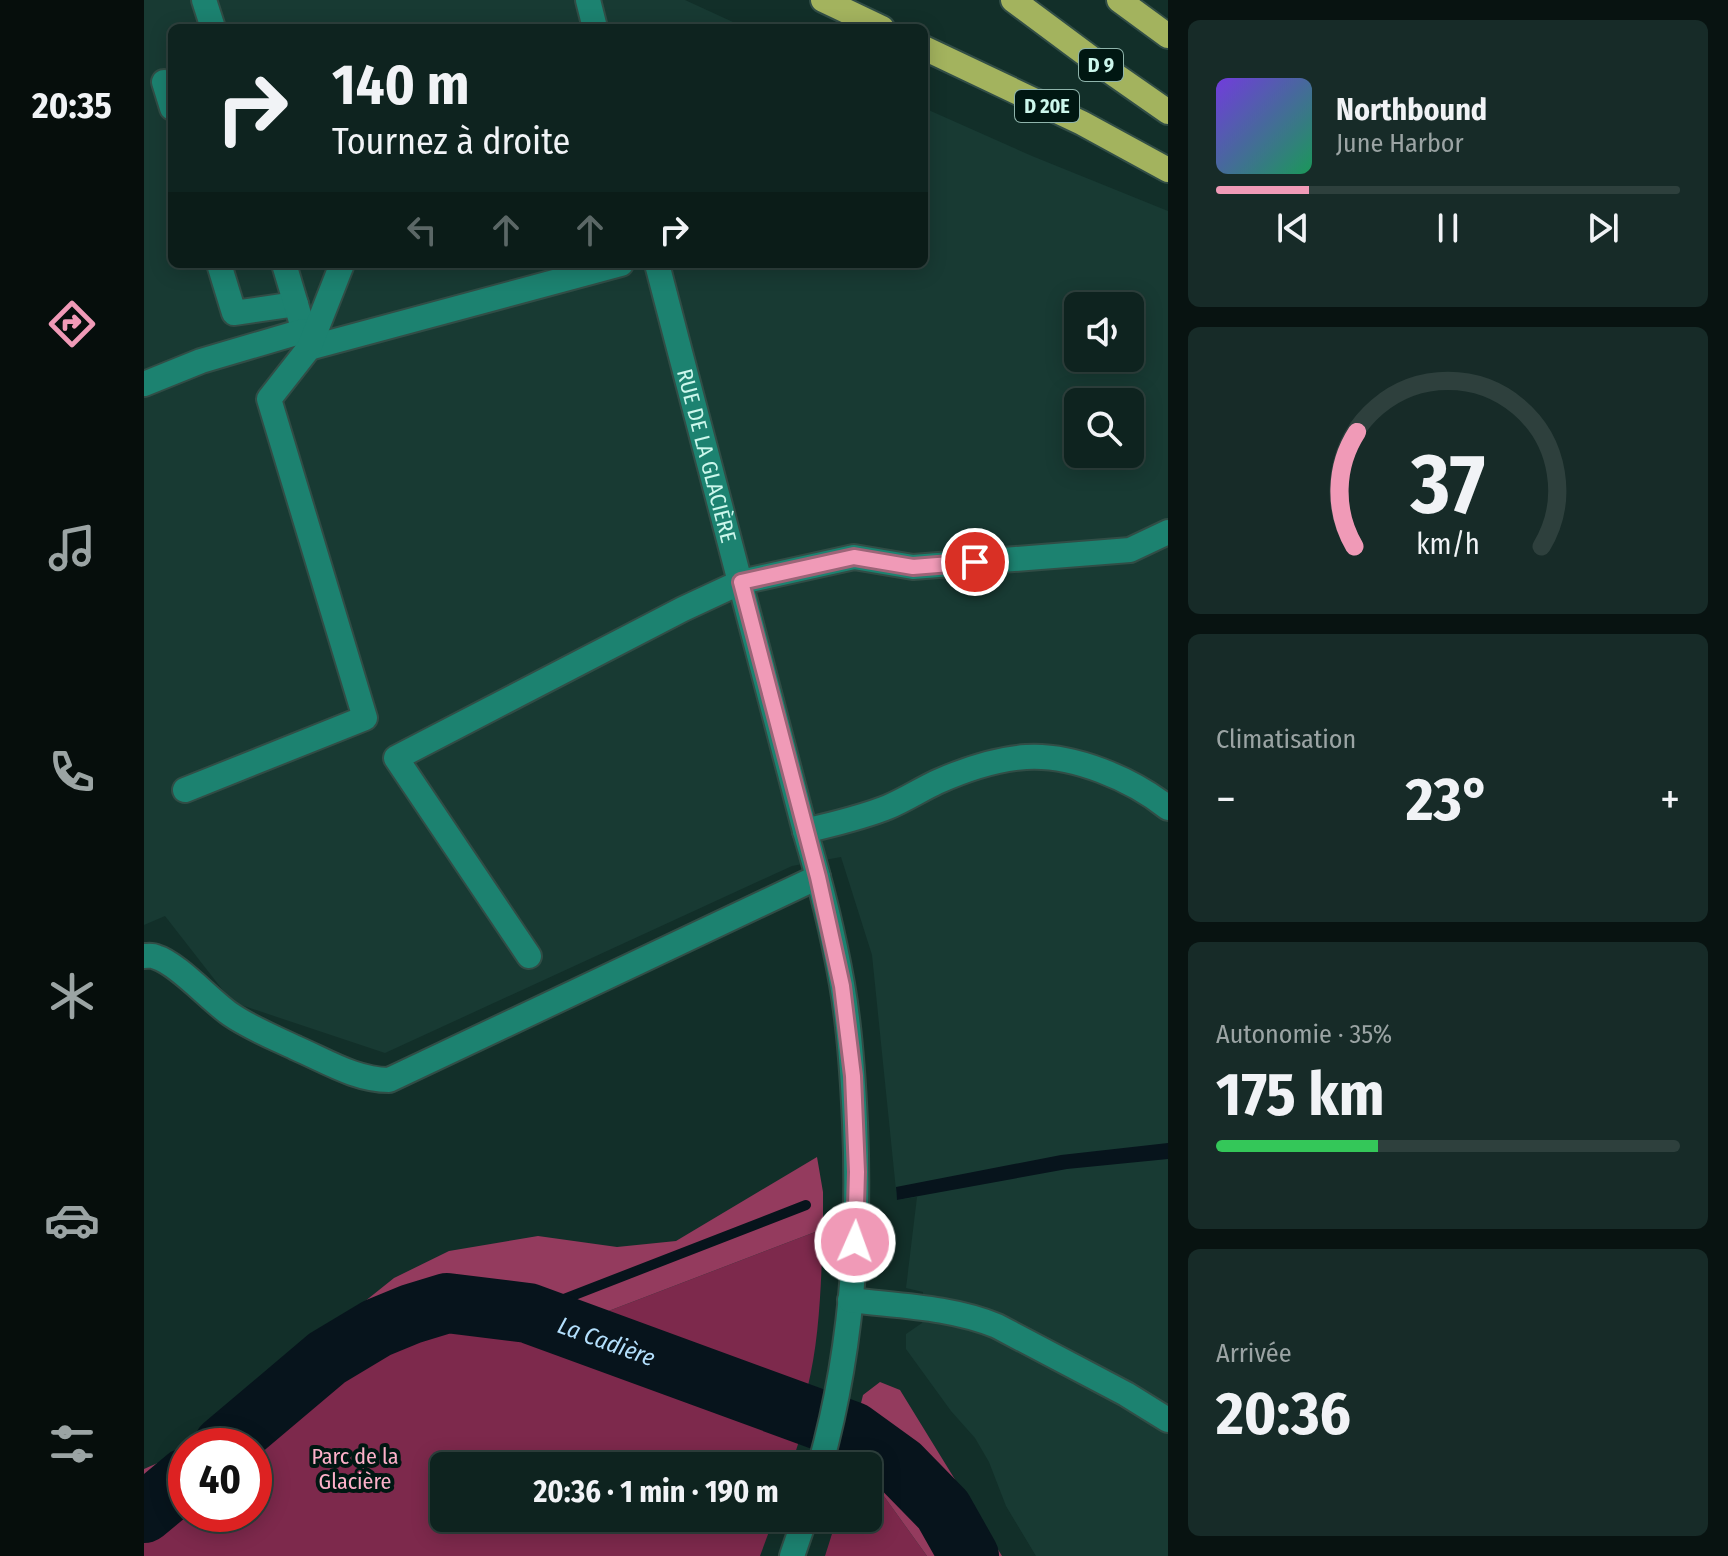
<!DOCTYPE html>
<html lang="fr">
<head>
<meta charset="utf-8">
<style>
	:root { --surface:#0e231f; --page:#172b28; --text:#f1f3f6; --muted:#9ba4a4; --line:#2e403d; --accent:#f09ab7 }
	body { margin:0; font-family:"Fira Sans Condensed",sans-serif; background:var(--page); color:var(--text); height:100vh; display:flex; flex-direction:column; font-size:30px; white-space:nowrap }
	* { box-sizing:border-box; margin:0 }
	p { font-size:26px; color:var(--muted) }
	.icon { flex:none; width:44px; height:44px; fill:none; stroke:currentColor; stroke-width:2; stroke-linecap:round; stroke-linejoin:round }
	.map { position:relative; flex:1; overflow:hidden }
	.sheet { display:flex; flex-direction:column; gap:20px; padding:20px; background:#081311; width:560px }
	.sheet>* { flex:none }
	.top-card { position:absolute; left:24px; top:24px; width:760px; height:244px; border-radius:12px; box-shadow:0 4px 20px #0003,0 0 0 2px var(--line); background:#0e231f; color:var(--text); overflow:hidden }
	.buttons { position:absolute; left:920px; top:292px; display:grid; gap:16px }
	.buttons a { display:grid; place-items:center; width:80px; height:80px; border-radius:12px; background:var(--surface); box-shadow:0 4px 20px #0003,0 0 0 2px var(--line); font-size:40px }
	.speed { position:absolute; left:24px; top:1428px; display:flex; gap:16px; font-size:40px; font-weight:700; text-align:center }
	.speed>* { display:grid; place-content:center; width:104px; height:104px; border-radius:50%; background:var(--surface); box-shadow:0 4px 20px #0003,0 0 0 2px var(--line); line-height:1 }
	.speed .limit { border:12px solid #d22; background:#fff; color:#111 }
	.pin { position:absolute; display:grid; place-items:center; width:68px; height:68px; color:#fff; margin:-34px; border:4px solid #fff; border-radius:50%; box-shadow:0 2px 8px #0007 }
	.me { position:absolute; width:88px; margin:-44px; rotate:2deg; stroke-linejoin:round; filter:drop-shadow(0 0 6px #0008) }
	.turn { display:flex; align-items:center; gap:28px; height:168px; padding:0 32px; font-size:36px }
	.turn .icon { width:104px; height:104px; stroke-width:2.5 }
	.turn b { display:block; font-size:56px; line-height:68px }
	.lanes { display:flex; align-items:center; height:76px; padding:0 32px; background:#0003; justify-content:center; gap:40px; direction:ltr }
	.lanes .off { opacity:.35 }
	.big { font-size:60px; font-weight:700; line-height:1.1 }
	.sheet .card { flex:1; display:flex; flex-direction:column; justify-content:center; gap:12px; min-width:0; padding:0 28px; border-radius:12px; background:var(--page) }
	.sheet .dial { align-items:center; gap:0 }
	.dial svg { height:208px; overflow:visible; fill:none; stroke:var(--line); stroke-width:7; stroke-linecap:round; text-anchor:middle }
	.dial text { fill:var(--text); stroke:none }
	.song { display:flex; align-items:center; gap:24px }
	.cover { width:96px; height:96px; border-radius:12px; background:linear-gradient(135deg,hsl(260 70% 55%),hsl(150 70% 35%)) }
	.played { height:8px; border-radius:4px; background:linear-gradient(90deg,var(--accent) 20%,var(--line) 20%) }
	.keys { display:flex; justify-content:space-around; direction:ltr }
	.heat { display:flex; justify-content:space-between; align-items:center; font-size:44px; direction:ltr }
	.charge { height:12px; border-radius:6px; background:linear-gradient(90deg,#34c759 35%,var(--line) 0) }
	.trip { position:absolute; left:286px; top:1452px; width:452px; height:80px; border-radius:12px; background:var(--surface); box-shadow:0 4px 20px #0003,0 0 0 2px var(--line); font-weight:700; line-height:80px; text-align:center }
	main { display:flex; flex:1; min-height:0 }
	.menu { display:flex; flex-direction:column; width:144px; justify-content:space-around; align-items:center; background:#060e0c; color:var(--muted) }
	.menu .icon { width:56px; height:56px }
	.menu .on { color:var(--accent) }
	.menu b { font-size:36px; color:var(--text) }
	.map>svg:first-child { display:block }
	.built { fill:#183a33; fill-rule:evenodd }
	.green { fill:#7d294c }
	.forest { fill:#943b5e }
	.water { fill:#07141c }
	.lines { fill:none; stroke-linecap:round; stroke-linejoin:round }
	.stream { stroke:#07141c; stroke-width:10 }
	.river { stroke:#07141c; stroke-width:60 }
	.minor-casing { stroke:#314d46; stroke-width:28 }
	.highway-casing { stroke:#314d46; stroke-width:28 }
	.minor { stroke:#1c8270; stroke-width:24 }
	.highway { stroke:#a3b35e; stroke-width:24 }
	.route-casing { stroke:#9c6477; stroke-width:20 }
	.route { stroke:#f09ab7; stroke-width:14 }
	.labels { text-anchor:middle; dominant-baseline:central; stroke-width:8; stroke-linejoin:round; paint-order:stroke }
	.shield { fill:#001712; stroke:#8fb4ab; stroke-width:2 }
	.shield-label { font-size:20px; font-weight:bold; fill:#ccf7ec }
	.street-label { font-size:22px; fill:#ccf7ec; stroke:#001712 }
	.park-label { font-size:22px; fill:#fcb1c9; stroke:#001712 }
	.water-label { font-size:24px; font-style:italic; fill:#b3dffc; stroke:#001712 }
</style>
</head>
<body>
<main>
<nav class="menu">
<b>20:35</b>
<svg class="icon on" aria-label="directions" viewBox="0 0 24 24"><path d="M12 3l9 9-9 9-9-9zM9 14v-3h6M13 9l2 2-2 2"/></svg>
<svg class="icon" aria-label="music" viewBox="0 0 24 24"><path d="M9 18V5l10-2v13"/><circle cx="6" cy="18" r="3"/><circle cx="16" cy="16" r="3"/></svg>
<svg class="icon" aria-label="phone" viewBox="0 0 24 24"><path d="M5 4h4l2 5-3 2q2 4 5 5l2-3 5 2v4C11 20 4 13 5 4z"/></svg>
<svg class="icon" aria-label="climate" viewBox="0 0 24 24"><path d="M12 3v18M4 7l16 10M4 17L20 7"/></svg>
<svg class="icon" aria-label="car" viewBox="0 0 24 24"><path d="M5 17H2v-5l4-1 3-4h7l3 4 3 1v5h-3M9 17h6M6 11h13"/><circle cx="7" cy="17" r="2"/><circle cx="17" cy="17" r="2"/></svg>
<svg class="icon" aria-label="filters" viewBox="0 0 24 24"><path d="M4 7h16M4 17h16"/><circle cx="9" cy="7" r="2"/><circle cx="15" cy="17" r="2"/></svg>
</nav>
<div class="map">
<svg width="1024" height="1556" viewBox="0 0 1024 1556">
	<rect width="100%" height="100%" fill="#122f29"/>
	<path class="built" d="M 0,0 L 541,0 L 602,28 L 28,28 L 28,264 L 780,264 L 780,108 L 888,156 L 1024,211 L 1024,1556 L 892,1556 L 862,1506 L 845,1462 L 831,1438 L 807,1411 L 762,1349 L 762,1334 L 778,1323 L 779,1292 L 762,1288 L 773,1197 L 753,1200 L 728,955 L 697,857 L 648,866 L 241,1053 L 88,1002 L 21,916 L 0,925 ZM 934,306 L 986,306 L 986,358 L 934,358 ZM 934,402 L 986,402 L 986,454 L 934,454 Z"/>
	<g class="green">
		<path d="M 679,1229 C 677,1283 676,1338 663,1390 L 670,1398 L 659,1440 L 655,1441 L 647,1466 L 300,1466 L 300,1518 L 630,1518 L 616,1556 L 0,1556 L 0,1539 L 42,1502 L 42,1514 L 110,1514 L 110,1446 L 104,1446 L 191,1368 L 253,1331 L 326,1317 L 386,1341 Z"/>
		<polygon points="724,1474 783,1556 681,1556 693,1518 724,1518"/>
	</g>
	<g class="forest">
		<polygon points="673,1157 679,1192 679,1229 386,1341 326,1317 253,1331 191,1368 104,1446 42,1446 42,1502 0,1539 0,1469 25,1458 250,1278 305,1251 394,1236 473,1247 532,1241"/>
		<polygon points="736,1382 756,1390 858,1556 783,1556 724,1474 724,1466 718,1466 705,1452 719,1395"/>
	</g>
	<polygon class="water" points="1024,1143 1024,1159 923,1169 753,1200 752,1187 917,1155"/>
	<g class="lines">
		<polyline class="stream" points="384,1313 662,1205"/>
		<g class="river">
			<path id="s1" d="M 79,1446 L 183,1358 L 233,1328 L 267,1314 L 303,1303 L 384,1313 L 709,1432 L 756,1466 L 799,1510 L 825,1556"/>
			<polyline points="0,1513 42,1478"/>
		</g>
		<defs>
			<g id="minor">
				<polyline points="60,0 69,28"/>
				<polyline points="444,0 451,28"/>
				<polyline points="20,82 28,108"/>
				<polyline points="75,264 90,313 152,304"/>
				<polyline points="140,264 165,348 477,264"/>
				<path id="s2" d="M 513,264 L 661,831 C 676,881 689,933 698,984 C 706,1030 709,1077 711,1123 C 716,1238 707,1355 676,1466"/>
				<polyline points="0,384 57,361 159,331"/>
				<polyline points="41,790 221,718 125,399 165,348 198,264"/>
				<path d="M 661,831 C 689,824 717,818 744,807 C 761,800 776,790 793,782 C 820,770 853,759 882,757 C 929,754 988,779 1024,808"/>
				<path d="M 0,956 C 4,956 8,955 12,957 C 33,963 66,1000 86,1014 C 106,1028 129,1037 152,1048 C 182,1061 212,1080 245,1080 L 674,877"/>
				<polyline points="385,956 252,758 539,609 597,582 710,557 769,567 986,550 1024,532"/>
				<path d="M 706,1300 C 755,1306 807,1307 853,1326 L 982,1394 L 1024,1420"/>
				<polyline points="648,1556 661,1518"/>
			</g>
			<g id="highway">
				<polyline points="679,0 738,28"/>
				<polyline points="869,0 951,61 1024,112"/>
				<polyline points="975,0 1024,36"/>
				<polyline points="780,48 938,123 1024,170"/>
			</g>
		</defs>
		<use href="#minor" class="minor-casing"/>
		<use href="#highway" class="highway-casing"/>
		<use href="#minor" class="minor"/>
		<use href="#highway" class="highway"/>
	</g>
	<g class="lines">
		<defs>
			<polyline id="route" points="711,1242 713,1172 709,1076 698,986 674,877 597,582 710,557 769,567 831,562"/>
		</defs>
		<use href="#route" class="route-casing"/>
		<use href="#route" class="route"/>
	</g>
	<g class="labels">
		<g class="shield">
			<rect x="935" y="49" width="44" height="32" rx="6"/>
			<rect x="871" y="90" width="64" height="32" rx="6"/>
		</g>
		<g class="shield-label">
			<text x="957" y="65">D 9</text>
			<text x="903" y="106">D 20E</text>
		</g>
		<g class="street-label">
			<text stroke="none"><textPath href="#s2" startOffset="198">RUE DE LA GLACIÈRE</textPath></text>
		</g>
		<g class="park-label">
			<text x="211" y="1456">Parc de la<tspan x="211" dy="25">Glacière</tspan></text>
		</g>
		<g class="water-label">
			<text stroke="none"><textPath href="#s1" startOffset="434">La Cadière</textPath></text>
		</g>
	</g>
</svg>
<div class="buttons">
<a><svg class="icon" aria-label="sound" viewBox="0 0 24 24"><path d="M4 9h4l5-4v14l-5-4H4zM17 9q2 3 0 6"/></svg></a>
<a><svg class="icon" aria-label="search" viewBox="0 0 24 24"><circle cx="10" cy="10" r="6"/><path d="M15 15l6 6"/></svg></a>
</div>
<div class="speed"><div class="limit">40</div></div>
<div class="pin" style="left:831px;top:562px;background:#d93025"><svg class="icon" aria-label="arrive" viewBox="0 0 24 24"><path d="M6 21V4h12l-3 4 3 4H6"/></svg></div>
<svg class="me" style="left:711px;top:1242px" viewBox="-20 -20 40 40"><circle r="17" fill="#f09ab7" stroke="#fff" stroke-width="3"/><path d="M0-11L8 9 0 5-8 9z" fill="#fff"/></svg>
<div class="trip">20:36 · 1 min · 190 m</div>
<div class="top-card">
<div class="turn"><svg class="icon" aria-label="right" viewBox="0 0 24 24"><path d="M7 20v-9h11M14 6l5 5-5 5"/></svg><div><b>140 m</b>Tournez à droite</div></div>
<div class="lanes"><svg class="icon off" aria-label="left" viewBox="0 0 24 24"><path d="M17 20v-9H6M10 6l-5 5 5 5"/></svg><svg class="icon off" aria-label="ahead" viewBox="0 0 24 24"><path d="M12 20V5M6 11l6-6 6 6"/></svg><svg class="icon off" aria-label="ahead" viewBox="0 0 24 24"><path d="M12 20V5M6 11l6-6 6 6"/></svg><svg class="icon" aria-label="right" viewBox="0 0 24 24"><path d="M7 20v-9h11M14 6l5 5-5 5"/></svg></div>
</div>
</div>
<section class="sheet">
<div class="card">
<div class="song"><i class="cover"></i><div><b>Northbound</b><p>June Harbor</p></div></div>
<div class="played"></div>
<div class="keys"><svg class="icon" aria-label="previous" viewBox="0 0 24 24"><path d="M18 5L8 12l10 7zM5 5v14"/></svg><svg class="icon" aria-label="pause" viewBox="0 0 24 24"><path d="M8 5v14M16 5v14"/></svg><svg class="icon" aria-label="next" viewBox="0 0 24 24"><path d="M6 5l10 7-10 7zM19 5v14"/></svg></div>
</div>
<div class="card dial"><svg viewBox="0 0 100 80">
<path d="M14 69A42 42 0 1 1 86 69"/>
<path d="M14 69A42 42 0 0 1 15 25" stroke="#f09ab7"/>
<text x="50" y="56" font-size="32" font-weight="700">37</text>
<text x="50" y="72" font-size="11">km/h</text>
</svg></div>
<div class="card"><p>Climatisation</p>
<div class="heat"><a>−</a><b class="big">23°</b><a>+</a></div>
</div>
<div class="card"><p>Autonomie · 35%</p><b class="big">175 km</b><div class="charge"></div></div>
<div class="card"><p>Arrivée</p><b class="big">20:36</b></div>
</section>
</main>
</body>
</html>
